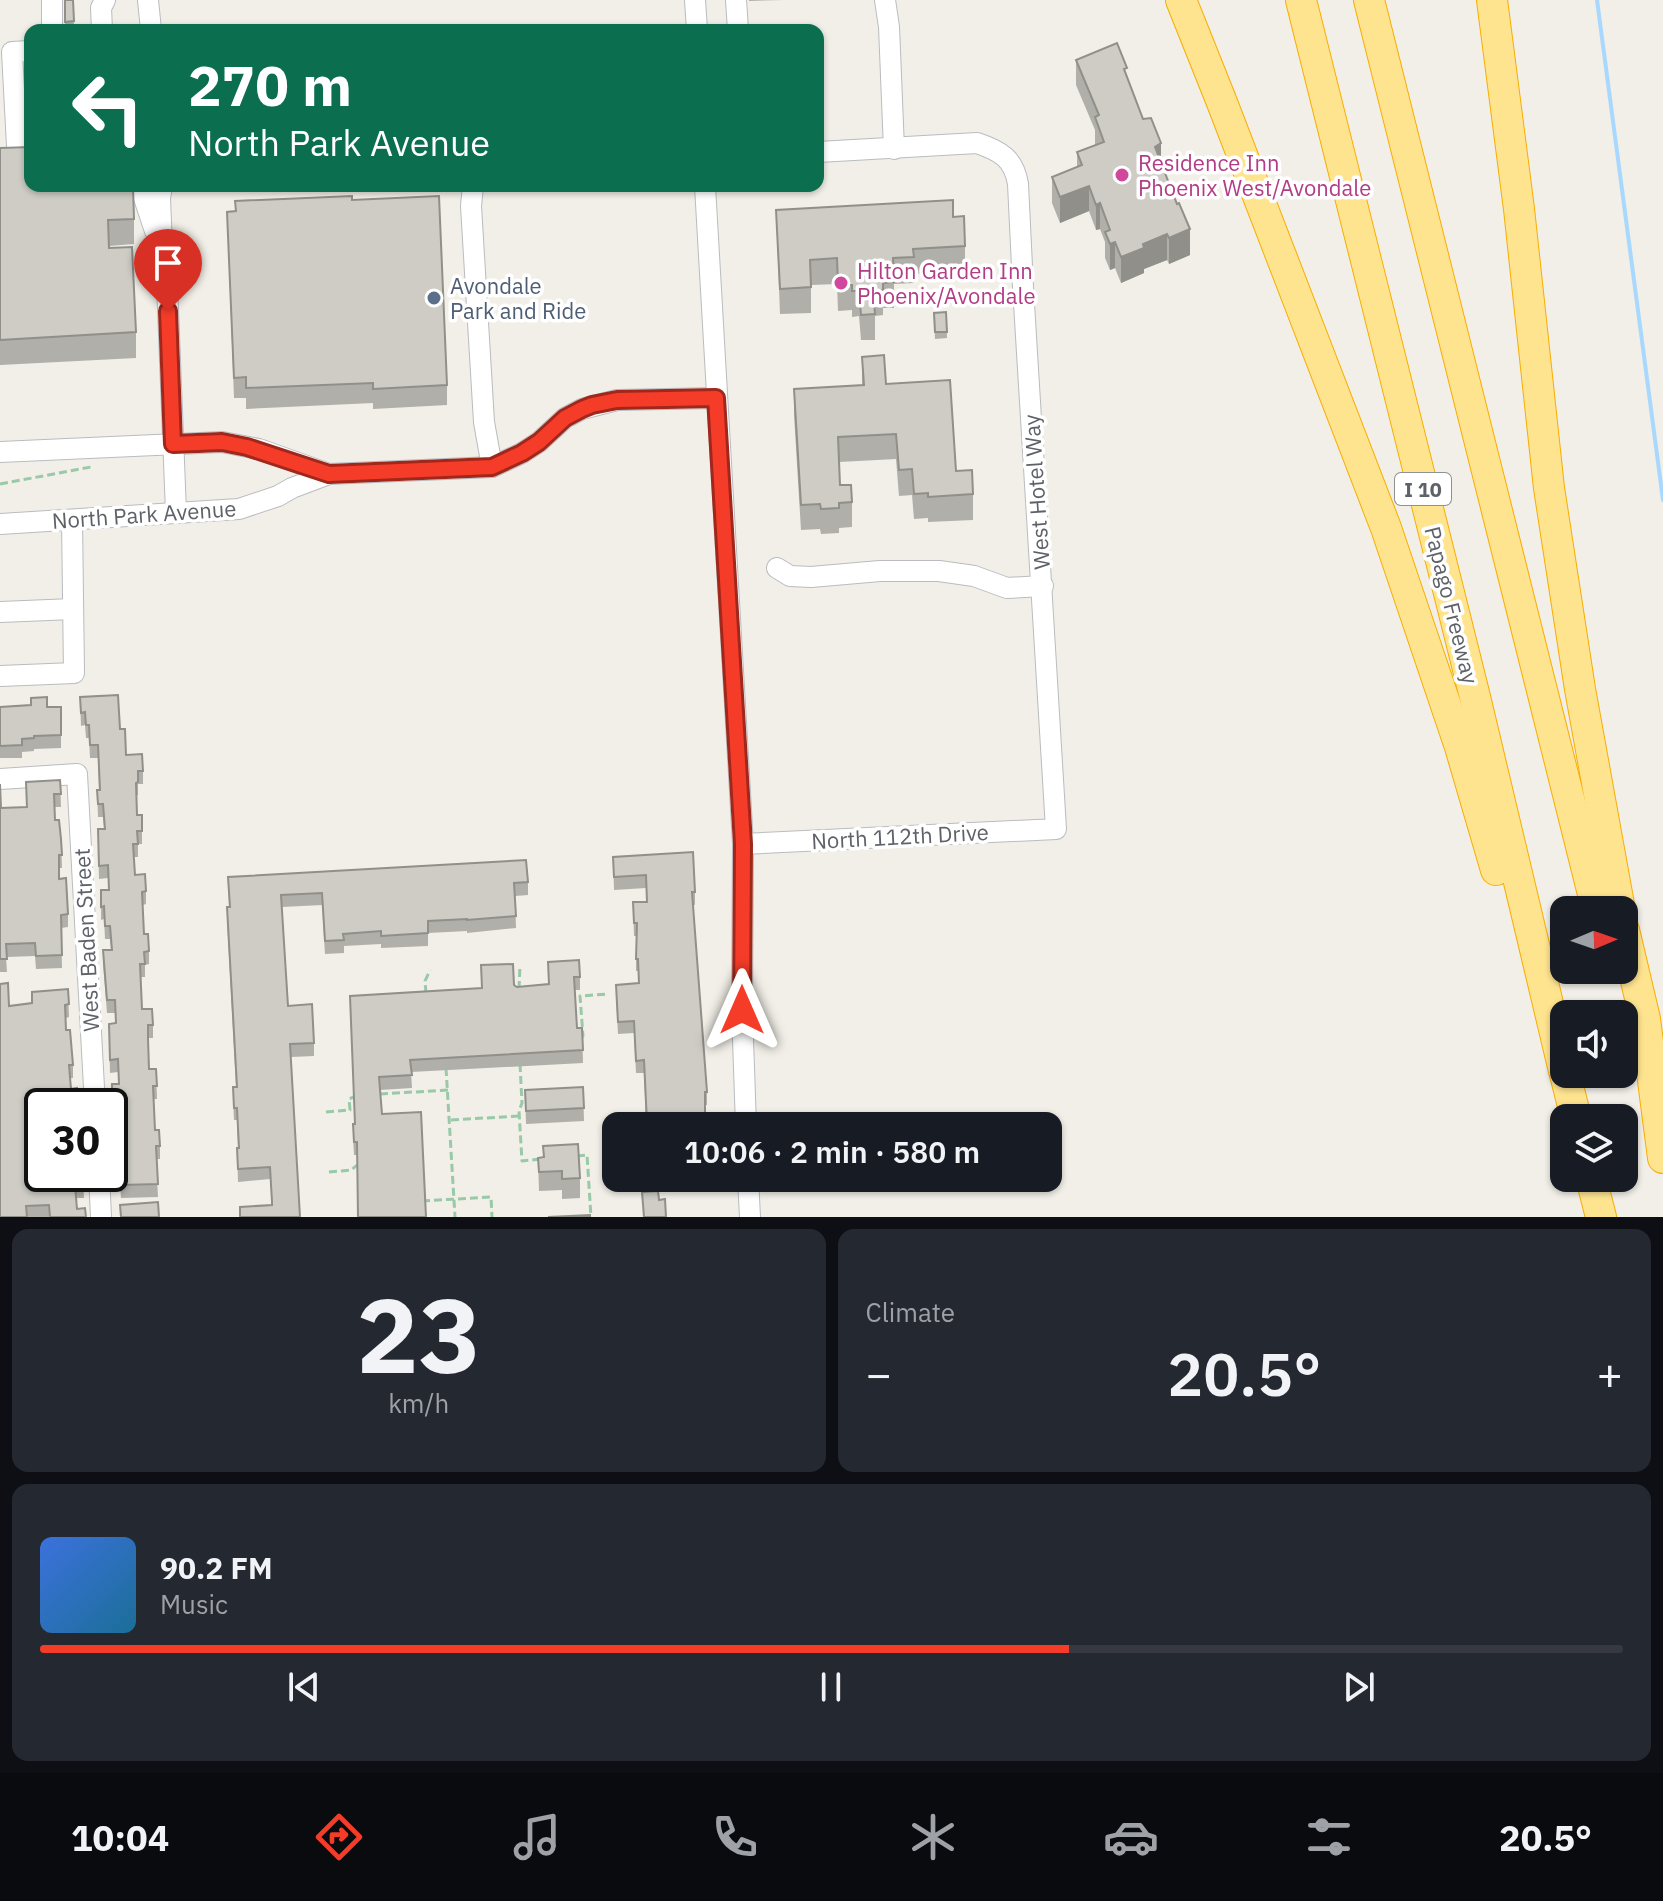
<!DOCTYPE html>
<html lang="en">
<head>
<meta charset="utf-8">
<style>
	:root { --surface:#171b24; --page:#242831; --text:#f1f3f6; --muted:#9ea1a6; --line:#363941; --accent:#f43c29 }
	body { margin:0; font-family:"IBM Plex Sans",sans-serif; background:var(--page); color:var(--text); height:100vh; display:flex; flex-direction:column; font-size:30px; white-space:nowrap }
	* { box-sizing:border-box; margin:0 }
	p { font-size:26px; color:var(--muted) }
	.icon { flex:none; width:44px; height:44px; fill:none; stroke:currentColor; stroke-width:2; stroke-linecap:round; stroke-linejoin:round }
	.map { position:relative; height:1217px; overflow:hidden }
	.panel { display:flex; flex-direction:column; gap:12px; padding:12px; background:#0d0f14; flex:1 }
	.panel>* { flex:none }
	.banner { position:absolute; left:24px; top:24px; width:800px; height:168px; border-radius:16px; box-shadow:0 2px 6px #0004; background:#0b6e4f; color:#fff; overflow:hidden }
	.needle { width:52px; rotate:88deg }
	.tools { position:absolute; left:1550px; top:896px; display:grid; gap:16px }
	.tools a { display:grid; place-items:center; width:88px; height:88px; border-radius:16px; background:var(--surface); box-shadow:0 2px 6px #0004; font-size:40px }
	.speed { position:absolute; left:24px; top:1088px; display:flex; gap:16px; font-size:40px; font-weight:700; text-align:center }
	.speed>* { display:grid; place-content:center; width:104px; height:104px; border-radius:50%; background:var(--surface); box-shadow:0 2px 6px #0004; line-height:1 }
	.speed .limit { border:4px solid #111; border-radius:12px; background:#fff; color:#111 }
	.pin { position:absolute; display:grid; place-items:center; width:68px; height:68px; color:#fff; margin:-82px -34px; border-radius:50% 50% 50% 0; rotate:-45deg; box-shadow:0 0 8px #0007 }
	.pin .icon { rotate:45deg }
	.me { position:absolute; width:88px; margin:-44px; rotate:0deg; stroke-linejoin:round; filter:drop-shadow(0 0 6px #0008) }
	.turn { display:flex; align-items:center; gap:28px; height:168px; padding:0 32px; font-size:36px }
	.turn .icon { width:104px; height:104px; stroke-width:2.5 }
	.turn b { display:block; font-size:56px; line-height:68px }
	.big { font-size:60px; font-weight:600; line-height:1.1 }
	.panel .widget { flex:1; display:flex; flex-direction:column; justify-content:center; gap:12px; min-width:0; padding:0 28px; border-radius:16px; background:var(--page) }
	.panel .dial { align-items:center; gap:0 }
	.dial b { font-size:104px; line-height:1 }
	.song { display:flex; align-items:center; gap:24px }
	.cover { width:96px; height:96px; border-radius:12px; background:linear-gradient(135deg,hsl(220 70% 55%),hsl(200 70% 35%)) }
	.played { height:8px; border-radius:4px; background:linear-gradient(90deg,var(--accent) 65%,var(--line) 65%) }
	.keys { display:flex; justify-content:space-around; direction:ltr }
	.heat { display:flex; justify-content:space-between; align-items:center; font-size:44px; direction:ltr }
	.panel .tiles { flex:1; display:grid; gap:12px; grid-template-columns:1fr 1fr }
	.widget:last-child { grid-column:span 2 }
	.trip { position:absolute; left:602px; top:1112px; width:460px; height:80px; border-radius:16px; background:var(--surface); box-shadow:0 2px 6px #0004; font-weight:600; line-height:80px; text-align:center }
	.dock { display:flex; height:128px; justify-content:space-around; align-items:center; background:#090b0e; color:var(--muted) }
	.dock .icon { width:56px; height:56px }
	.dock .selected { color:var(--accent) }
	.dock b { font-size:36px; color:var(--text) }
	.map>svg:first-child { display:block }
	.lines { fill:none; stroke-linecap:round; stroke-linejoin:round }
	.stream { stroke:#a9d8ff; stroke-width:4 }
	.minor-casing { stroke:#b9bcc1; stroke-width:22 }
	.highway-casing { stroke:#f8ad00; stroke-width:32 }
	.path { stroke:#99c9a8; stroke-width:3; stroke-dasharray:8 4; stroke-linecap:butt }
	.minor { stroke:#fff; stroke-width:20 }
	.highway { stroke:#ffe490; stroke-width:30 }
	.wall { fill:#b1afa9 }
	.shaded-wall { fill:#908f8a }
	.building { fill:#ceccc5; stroke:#908f8a; stroke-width:2 }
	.route-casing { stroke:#9f271b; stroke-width:20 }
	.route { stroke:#f43c29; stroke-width:14 }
	.hotel-dot { fill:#d1479c; stroke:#fff; stroke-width:3 }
	.service-dot { fill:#5c6f8a; stroke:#fff; stroke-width:3 }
	.labels { text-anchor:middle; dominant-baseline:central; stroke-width:7; stroke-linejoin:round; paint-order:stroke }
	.shield { fill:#fff; stroke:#8e9195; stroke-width:2 }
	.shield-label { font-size:20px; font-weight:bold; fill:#5e6268 }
	.hotel-label { font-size:22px; fill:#b23c85; stroke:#fff; text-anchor:start }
	.service-label { font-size:22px; fill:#4e5e75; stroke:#fff; text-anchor:start }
	.street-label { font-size:22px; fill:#5e6268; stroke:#fff }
</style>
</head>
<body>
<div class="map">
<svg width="1663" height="1217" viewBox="0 0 1663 1217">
	<rect width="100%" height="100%" fill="#f1efe7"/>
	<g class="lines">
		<polyline class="stream" points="1597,0 1663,500"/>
		<defs>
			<g id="minor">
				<polyline points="148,0 151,30"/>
				<polyline points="695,0 697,30"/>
				<polyline points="736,0 738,30"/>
				<polyline points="885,0 889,27 894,149"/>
				<polyline points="52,30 52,0"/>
				<polyline points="102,30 101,8 105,0"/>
				<polyline points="17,146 12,52 30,51"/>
				<polyline points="140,186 155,231"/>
				<polyline points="162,186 160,198 162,246 167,284 176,512"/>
				<polyline points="473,186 471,206 484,422 492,467"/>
				<polyline points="705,186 743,844 742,1010 746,1126"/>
				<polyline points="0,452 222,442 259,449 329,474"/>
				<polyline points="0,524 239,509 278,496 292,488 329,474 492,467 522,453 539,442 565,418 582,409 617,400 716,398"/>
				<polyline points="777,568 790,576 811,577 880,571 939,571 974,576 1007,588 1043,586"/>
				<polyline points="0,612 73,609"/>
				<polyline points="0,676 74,673 72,520"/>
				<polyline points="0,779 77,774 95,1106"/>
				<path d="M 743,844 L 1056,829 L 1023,287 L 1018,184 C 1014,159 1001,151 977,143 L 818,152"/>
				<polyline points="99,1174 101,1217"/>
				<polyline points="748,1178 750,1217"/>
			</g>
			<g id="highway">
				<polyline points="1181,0 1221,100 1386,528 1460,747 1496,870"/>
				<polyline points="1301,0 1475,697 1564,1071"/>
				<polyline points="1369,0 1597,910"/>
				<polyline points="1492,0 1519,209 1549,488 1580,689 1620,910"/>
				<polyline points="1624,930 1645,1019 1663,1158"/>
				<polyline points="1565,1074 1576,1118"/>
				<polyline points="1591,1178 1601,1217"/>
			</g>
		</defs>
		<use href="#minor" class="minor-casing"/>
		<use href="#highway" class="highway-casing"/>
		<g class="path">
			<polyline points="0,484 91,467"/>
			<polyline points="519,989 520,965"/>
			<polyline points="426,993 425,981 430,970"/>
			<polyline points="581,1038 583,1036 580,996 608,994"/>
			<polyline points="520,1064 522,1103 519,1111 522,1161 541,1159"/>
			<polyline points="446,1068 455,1217"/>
			<polyline points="380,1094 448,1090"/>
			<polyline points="326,1112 350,1110 349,1099 356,1096"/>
			<polyline points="451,1120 519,1116"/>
			<polyline points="577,1156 587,1155 591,1217"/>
			<polyline points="329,1172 351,1170 361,1162"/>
			<polyline points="422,1201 491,1197 492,1217"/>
		</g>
		<use href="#minor" class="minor"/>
		<use href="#highway" class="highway"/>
	</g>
	<g class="wall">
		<polygon points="65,0 73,0 74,28 65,28"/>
		<polygon points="749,0 783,0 749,1"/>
		<polygon points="1076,60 1127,78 1161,163 1190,255 1169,264 1167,260 1144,269 1144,273 1121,283 1115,268 1110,270 1105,258 1105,242 1100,229 1096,230 1089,211 1060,223 1052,203 1052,177 1077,167 1077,152 1095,145 1095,130 1076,85"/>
		<polygon points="0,148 134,219 134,244 109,246 136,332 136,358 0,365"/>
		<polygon points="352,200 447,385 447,405 373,409 373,403 246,409 246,398 234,398 227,212"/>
		<polygon points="776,210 953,217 965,246 965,272 914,274 914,283 894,284 894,308 883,308 883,315 875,316 875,340 861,340 859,316 852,317 852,310 838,311 837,284 811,285 811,313 780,314"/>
		<polygon points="946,312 947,338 935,339 934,313"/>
		<polygon points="862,357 886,384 973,494 973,520 928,522 928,518 914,519 912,495 899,496 896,459 839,462 840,485 852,502 852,527 839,528 839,533 821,534 820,529 801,530 794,415 794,389 862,385"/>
		<polygon points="80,697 120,729 126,755 143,771 143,784 138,784 138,795 136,796 137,815 142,815 142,844 138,844 138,857 134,857 135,875 146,891 146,904 143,905 144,934 149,951 149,964 145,965 145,977 140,977 142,1009 153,1025 153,1038 148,1038 149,1069 156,1069 157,1099 153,1099 155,1130 160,1146 160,1159 156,1159 158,1197 121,1198 119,1173 116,1173 115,1145 122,1144 121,1133 115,1133 114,1113 112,1113 112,1084 119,1084 118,1072 110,1073 109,1024 115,1024 115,1013 107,1013 103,963 103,950 111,950 110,939 105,939 104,919 101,920 101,890 109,890 108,878 99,879 98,829 104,829 103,817 98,817 97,790 99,790 98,758 90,758 89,738 86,738 85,725 81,726"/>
		<polygon points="0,707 61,707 61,748 34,749 34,751 22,752 22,758 0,758"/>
		<polygon points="60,780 61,807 55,807 55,820 61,839 62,868 59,868 59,879 68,914 68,927 61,928 62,968 36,969 35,956 6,957 7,972 0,972 0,784 1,808 27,807 26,782"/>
		<polygon points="613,857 695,892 695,905 693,905 707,1092 707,1105 705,1105 705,1126 646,1126 644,1073 636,1073 634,1033 618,1034 616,997 616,985 639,984 638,971 636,971 636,936 634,936 633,902 647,902 646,888 614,890"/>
		<polygon points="228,877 528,882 528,895 515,896 516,928 467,933 467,931 428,933 428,946 381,948 381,944 344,946 344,953 325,954 322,905 282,907 288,1006 314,1043 314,1056 291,1057 272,1205 270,1179 238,1182 237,1148 238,1148 237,1120 234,1120 233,1100 233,1087 236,1087 227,920 227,907 229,907"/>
		<polygon points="548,962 580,977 580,990 575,990 577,1028 582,1028 583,1063 411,1072 412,1088 380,1090 382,1114 426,1217 357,1217 357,1155 354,1155 353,1136 353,1124 355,1124 350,1009 482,988 481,965 517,987 548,985"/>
		<polygon points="68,989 69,1017 66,1018 66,1030 73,1065 73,1078 70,1078 42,1106 83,1174 84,1198 76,1198 77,1209 86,1217 0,1217 9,1006 32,1003 32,992"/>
		<polygon points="583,1087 584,1121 526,1124 525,1090"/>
		<polygon points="538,1158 580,1178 580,1198 562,1199 562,1190 539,1191"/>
	</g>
	<g class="shaded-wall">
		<polygon points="1161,143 1161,168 1155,147"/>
		<polygon points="1089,186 1089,211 1060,223 1060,197"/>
		<polygon points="1100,203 1100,229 1096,230 1096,205"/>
		<polygon points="1190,229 1190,255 1169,264 1169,238"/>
		<polygon points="1167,234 1167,260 1144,269 1144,273 1121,283 1121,257 1143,244"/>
		<polygon points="1115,242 1115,268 1110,270 1110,244"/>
	</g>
	<g class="building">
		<polygon points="65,0 73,0 74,21 65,22"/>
		<polygon points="1117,43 1127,68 1124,69 1143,119 1151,118 1161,143 1155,147 1177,204 1179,203 1190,229 1169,238 1167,234 1143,244 1144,248 1121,257 1115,242 1110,244 1105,232 1110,230 1100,203 1096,205 1089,186 1060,197 1052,177 1082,165 1077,152 1104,142 1095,117 1099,115 1076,60"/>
		<polygon points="30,147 30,186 133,186 134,219 108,220 109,248 132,247 136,332 0,340 0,148"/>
		<polygon points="352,196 352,200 439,196 447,385 373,389 373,383 246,388 246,377 234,378 227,212 236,211 235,201"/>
		<polygon points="953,200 953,217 964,216 965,246 913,249 914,257 893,258 894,282 883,283 883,290 873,290 875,314 861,315 859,291 852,291 852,285 838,285 837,258 810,260 811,287 780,289 776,210"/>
		<polygon points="946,312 947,332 935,332 934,313"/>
		<polygon points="884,355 886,384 950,380 956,471 972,470 973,494 928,497 928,493 914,494 912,469 899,470 896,434 838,437 840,485 851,485 852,502 839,503 839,508 821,509 820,504 801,505 794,389 864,385 862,357"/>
		<polygon points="118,695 120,729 125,729 126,755 142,754 143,771 138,771 138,782 136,783 137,815 142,815 142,831 137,831 138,844 133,844 135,875 145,874 146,891 142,892 144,934 148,934 149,951 144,952 145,964 140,964 142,1009 152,1009 153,1025 148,1025 148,1038 149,1069 156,1069 157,1086 153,1086 155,1130 159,1130 160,1146 156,1146 158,1184 121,1185 119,1160 116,1160 115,1145 123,1144 121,1120 115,1120 114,1100 112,1100 112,1084 119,1084 118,1059 110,1060 109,1024 116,1023 115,1000 107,1000 103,950 112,950 110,926 105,926 104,906 101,907 101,890 109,890 108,865 99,866 98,829 105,829 103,804 98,804 97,790 100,790 98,745 90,745 89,725 86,725 85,712 81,713 80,697"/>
		<polygon points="47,697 47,707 61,707 61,735 34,736 34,738 22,739 22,745 0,746 0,707 31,705 31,698"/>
		<polygon points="60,780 61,794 54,794 55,820 59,820 61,839 62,855 59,855 59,879 66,878 68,914 61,915 62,955 36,956 35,943 6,944 7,959 0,959 0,784 1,808 27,807 26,782"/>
		<polygon points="693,852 695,892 692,892 707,1092 705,1092 705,1121 647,1123 644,1060 636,1061 634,1021 618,1022 616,985 639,983 638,959 636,959 637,923 634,923 633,902 647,902 646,875 614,877 613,857"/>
		<polygon points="526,860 528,882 514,883 516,916 467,920 467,919 428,921 428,933 381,936 381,931 343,934 344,940 325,941 322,893 281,895 288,1006 312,1004 314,1043 290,1044 300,1217 240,1217 240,1207 272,1205 272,1202 270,1167 238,1169 237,1148 239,1148 237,1108 234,1108 233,1087 237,1087 227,907 230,907 228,877"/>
		<polygon points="579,960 580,977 574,977 577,1028 582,1028 583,1050 410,1060 412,1075 379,1077 382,1114 421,1112 426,1217 358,1217 357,1142 354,1142 353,1124 355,1124 350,996 482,988 481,965 513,964 514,985 517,987 549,984 548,962"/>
		<polygon points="8,983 9,1006 32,1003 32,992 68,989 69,1004 65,1005 66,1030 70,1030 73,1065 69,1065 71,1089 77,1088 78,1106 42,1106 42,1174 83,1174 84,1185 75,1185 77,1209 85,1208 86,1217 50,1217 49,1205 26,1206 27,1217 0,1217 0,984"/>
		<polygon points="583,1087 584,1108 526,1111 525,1090"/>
		<polygon points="578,1144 580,1178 562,1179 562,1171 539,1172 538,1158 544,1157 543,1146"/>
		<polygon points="658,1191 659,1200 665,1199 666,1217 644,1217 642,1192"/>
		<polygon points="158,1202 159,1217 121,1217 120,1205"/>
		<polygon points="590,1215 590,1217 548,1217"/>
	</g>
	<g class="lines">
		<defs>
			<polyline id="route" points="168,311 173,444 222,442 247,447 329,474 492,467 522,453 539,442 565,418 582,409 592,405 617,400 716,398 743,844 742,1010"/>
		</defs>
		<use href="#route" class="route-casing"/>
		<use href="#route" class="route"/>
	</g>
	<g class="hotel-dot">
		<circle cx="1122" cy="175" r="8"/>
		<circle cx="841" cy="283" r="8"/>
	</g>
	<circle class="service-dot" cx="434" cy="298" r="8"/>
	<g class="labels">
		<rect class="shield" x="1395" y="473" width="56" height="32" rx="6"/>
		<g class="shield-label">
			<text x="1423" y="489">I 10</text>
		</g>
		<g class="hotel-label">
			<text x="1138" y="162">Residence Inn<tspan x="1138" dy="25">Phoenix West/Avondale</tspan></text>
			<text x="857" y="270">Hilton Garden Inn<tspan x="857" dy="25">Phoenix/Avondale</tspan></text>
		</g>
		<g class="service-label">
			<text x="450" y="285">Avondale<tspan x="450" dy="25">Park and Ride</tspan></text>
		</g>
		<g class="street-label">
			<text transform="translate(1036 492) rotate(-94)">West Hotel Way</text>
			<text transform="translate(144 514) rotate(-4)">North Park Avenue</text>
			<text transform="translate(1452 605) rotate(76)">Papago Freeway</text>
			<text transform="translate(900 836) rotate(-3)">North 112th Drive</text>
			<text transform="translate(86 940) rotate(-93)">West Baden Street</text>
		</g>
	</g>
</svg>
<div class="tools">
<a><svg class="needle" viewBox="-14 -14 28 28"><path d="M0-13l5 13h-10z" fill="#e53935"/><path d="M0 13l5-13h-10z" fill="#9ea1a6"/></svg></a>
<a><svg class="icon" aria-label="sound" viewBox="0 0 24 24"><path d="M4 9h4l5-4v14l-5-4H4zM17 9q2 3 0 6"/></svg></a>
<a><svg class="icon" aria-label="layers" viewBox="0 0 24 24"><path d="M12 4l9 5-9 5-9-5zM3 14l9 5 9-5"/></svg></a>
</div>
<div class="speed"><div class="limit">30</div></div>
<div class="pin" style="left:168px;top:311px;background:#d93025"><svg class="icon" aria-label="arrive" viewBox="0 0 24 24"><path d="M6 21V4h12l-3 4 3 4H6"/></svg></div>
<svg class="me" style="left:742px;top:1010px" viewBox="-20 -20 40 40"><path d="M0-17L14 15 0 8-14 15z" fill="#f43c29" stroke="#fff" stroke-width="4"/></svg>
<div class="trip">10:06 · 2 min · 580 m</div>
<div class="banner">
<div class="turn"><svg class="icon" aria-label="left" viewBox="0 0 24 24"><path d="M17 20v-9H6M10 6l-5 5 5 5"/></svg><div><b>270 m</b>North Park Avenue</div></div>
</div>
</div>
<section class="panel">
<div class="tiles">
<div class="widget dial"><b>23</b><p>km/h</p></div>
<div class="widget"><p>Climate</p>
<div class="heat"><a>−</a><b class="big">20.5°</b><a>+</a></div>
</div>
<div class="widget">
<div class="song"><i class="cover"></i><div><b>90.2 FM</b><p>Music</p></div></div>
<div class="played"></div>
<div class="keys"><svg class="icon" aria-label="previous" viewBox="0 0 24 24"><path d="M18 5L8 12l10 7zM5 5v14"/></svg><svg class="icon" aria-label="pause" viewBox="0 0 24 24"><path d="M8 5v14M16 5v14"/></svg><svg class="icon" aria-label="next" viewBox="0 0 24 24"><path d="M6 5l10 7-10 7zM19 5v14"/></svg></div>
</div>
</div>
</section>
<nav class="dock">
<b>10:04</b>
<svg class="icon selected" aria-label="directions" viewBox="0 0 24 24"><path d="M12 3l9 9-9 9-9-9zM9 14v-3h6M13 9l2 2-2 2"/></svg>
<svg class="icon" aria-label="music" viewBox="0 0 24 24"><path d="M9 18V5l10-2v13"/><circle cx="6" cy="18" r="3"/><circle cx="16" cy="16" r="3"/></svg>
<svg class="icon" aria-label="phone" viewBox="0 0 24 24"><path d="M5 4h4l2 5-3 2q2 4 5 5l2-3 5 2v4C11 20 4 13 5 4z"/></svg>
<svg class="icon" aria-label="climate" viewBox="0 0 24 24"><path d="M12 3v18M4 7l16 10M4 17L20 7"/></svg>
<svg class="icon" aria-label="car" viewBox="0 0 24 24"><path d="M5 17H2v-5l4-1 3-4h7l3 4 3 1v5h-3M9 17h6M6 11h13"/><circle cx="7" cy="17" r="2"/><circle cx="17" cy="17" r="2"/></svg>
<svg class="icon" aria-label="filters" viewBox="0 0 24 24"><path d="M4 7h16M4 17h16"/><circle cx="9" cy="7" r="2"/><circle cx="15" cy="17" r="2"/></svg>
<b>20.5°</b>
</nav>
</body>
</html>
